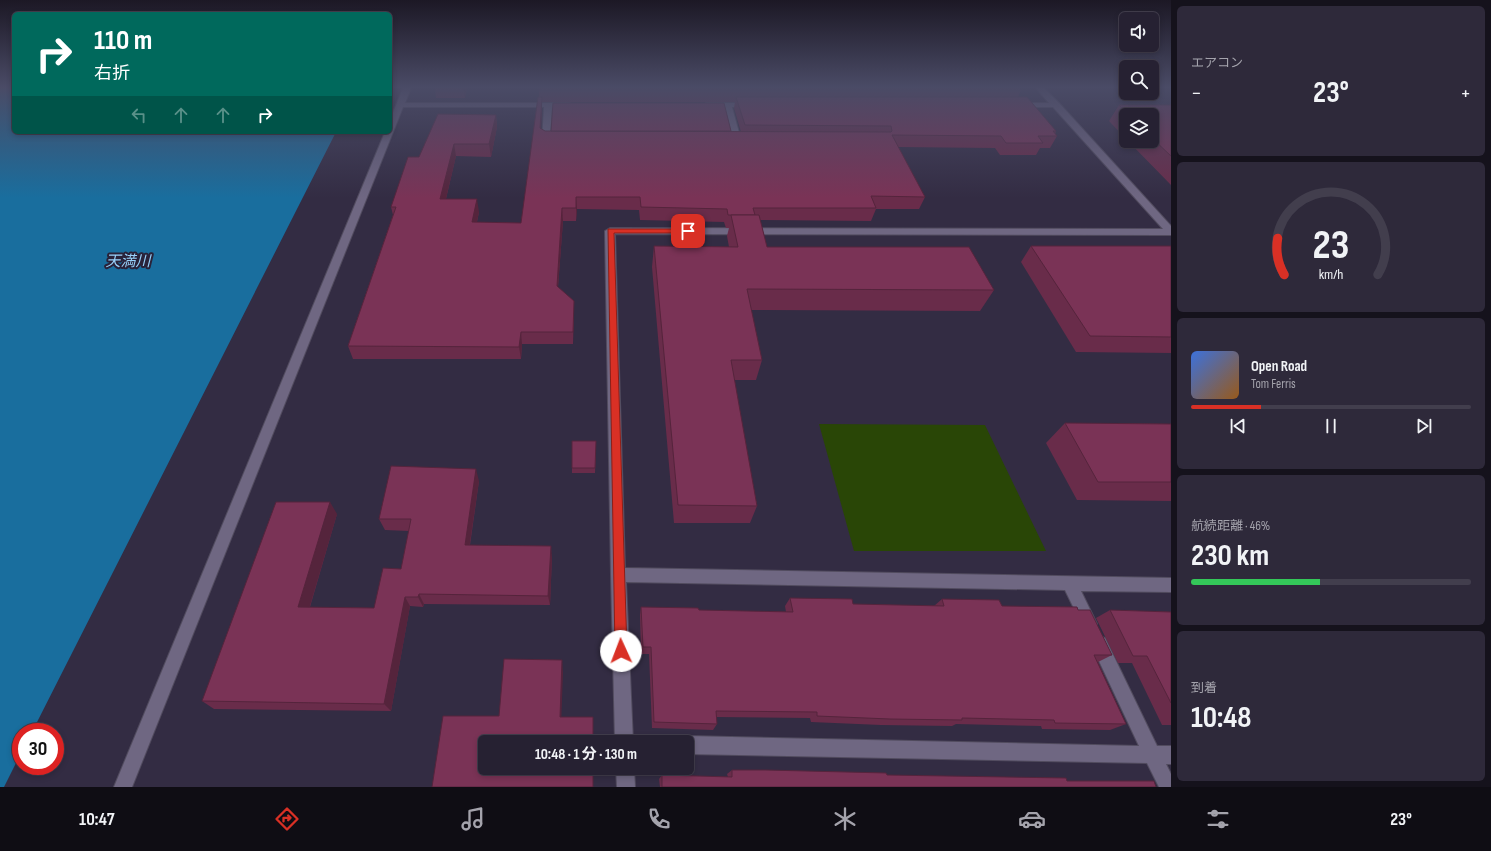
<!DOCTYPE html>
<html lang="ja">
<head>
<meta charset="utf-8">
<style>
	:root { --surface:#262132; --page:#2e293a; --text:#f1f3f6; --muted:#a4a3ac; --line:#423e4d; --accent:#d93025 }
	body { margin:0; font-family:"Sofia Sans Condensed","Noto Sans JP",sans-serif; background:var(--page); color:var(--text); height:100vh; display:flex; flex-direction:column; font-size:15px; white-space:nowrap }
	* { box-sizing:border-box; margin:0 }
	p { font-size:13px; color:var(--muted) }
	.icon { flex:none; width:22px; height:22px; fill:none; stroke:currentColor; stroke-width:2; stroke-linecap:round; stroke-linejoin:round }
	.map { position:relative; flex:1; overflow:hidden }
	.drawer { display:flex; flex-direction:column; gap:6px; padding:6px; background:#15121c; width:320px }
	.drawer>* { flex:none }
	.banner { position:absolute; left:12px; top:12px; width:380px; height:122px; border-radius:6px; box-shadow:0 2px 6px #0003,0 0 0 1px var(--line); background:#00695c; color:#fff; overflow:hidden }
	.controls { position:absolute; left:1119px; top:12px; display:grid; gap:8px }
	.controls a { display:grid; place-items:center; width:40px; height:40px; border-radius:6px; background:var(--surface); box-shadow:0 2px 6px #0003,0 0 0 1px var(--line); font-size:20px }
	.speed { position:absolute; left:12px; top:723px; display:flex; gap:8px; font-size:20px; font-weight:700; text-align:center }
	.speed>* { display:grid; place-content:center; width:52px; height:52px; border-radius:50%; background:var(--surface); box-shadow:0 2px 6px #0003,0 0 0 1px var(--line); line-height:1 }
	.speed .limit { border:6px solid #d22; background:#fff; color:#111 }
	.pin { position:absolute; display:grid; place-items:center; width:34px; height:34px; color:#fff; margin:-17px; border-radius:8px; box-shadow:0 2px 6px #0006 }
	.me { position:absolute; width:44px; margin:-22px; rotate:358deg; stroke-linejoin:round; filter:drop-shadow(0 0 3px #0008) }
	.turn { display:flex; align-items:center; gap:14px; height:84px; padding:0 16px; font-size:18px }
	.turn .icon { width:52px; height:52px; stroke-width:2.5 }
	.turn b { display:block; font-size:28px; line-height:34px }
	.lanes { display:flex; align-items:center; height:38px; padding:0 16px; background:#0003; justify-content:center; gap:20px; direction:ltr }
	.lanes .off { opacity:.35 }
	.big { font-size:30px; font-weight:700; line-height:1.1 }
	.drawer .widget { flex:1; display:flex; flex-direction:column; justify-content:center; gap:6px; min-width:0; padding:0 14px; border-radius:6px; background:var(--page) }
	.drawer .dial { align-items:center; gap:0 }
	.dial svg { height:104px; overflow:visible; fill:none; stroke:var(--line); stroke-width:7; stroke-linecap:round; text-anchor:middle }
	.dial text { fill:var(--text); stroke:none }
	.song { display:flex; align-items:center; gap:12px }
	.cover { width:48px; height:48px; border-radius:6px; background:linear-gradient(135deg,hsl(220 70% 55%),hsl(30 70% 35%)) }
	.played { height:4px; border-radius:2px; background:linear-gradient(90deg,var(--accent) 25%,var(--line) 25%) }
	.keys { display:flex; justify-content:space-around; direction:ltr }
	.heat { display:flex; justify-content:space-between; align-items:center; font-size:22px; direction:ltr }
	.charge { height:6px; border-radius:3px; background:linear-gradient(90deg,#34c759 46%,var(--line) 0) }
	.trip { position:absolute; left:478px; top:735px; width:216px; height:40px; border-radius:6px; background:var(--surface); box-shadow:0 2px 6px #0003,0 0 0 1px var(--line); font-weight:700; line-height:40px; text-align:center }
	.dock { display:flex; height:64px; justify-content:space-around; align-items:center; background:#0f0d14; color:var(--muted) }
	.dock .icon { width:28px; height:28px }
	.dock .active { color:var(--accent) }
	.dock b { font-size:18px; color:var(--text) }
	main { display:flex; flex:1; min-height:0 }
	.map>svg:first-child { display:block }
	.green { fill:#294606 }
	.water { fill:#196e9e }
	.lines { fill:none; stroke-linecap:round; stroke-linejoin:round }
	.minor-casing { stroke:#514b5e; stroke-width:2 }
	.minor { fill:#6f6782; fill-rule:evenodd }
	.wall { fill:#692c4a; fill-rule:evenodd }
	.shaded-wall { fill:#55243c }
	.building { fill:#7a3356; stroke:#55243c }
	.route { fill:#d93025; stroke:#8d1f18 }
	.labels { text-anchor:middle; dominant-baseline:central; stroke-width:4; stroke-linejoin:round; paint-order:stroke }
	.water-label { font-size:15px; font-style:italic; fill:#97d0f9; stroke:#292239 }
</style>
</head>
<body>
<main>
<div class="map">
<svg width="1171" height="787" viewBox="0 0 1171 787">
	<rect width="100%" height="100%" fill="#332c43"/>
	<polygon class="green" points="819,424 985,425 1046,551 854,551"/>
	<polygon class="water" points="0,88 14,88 14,132 336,132 32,732 21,732 21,753 4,787 0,787"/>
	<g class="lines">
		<defs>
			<g id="minor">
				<path d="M 403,88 L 411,88 L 405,103 L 569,103 L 573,105 L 569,107 L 552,107 L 550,138 L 557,140 C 554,144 545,144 542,140 L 544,107 L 403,107 L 132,787 L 114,787 L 385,132 L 390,132 L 390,120 Z"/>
				<polygon points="1036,88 1044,88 1059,103 1171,226 1171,235 615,234 625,568 1171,578 1171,592 1081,591 1097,624 1094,629 1089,632 1084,629 1065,590 626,582 633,742 615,742 611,575 605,231 610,228 1163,229 1053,107 1016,107 1016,103 1049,103"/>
				<polygon points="706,103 754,103 754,107 732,107 741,140 740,142 733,140 724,107 706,107"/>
				<polygon points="1099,636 1105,638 1157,746 1171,746 1171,764 1166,764 1171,774 1171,787 1159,787 1147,763 687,754 687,742 680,742 681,739 687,736 1139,746 1091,644 1093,638"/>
				<polygon points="616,768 634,768 635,787 617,787"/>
			</g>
		</defs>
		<use href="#minor" class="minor-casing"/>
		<use href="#minor" class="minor"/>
	</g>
	<g class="wall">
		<polygon points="435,88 467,88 465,98 436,98"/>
		<path d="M 539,90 L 1021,90 L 1018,97 L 1056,131 L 1055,134 L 1057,136 L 1050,148 L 1040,148 L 1036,155 L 1000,155 L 995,148 L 898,147 L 925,197 L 919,209 L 876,209 L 871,221 L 760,220 L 767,247 L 994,290 L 980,311 L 751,310 L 762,360 L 756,380 L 734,380 L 757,506 L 750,523 L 674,523 L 652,267 L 654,246 L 729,247 L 727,236 L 729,228 L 726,228 L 724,222 L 640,220 L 639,210 L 577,209 L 576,221 L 563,221 L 558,288 L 574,301 L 573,344 L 522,344 L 521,359 L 353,359 L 348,346 L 393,215 L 391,207 L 419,157 L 496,115 L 497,127 L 491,157 L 456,156 L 446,199 L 479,212 L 477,222 L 521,223 L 539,97 ZM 542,102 L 735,102 L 734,108 L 741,132 L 731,132 L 731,131 L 553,103 L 551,132 L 545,131 L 541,129 L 542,108 Z"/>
		<polygon points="1119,105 1171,105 1171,185 1128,141 1152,141 1152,115 1126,115 1126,139 1109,121"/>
		<polygon points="1031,246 1171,246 1171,353 1076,352 1021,262"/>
		<polygon points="1065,423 1171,424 1171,501 1077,500 1046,443"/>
		<polygon points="596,441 595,473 572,473 572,468"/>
		<polygon points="479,481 470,545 552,557 550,605 424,604 423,607 410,606 391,711 214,709 202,701 337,514 310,607 374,608 401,569 409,531 385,530 379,519"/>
		<polygon points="790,598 853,604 934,606 942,599 1002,606 1078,610 1112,655 1098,662 1126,724 1110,730 1042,729 1041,726 956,724 952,726 881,725 811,722 810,718 716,717 717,724 713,730 652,728 649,654 641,654 640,615 641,607 699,610 786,612 785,606"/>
		<polygon points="1110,610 1171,612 1171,725 1162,725 1132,663 1118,663 1096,618"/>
		<polygon points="732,770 887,775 1067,781 1156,787 660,787 659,779 662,775 728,777 727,774"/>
	</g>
	<g class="shaded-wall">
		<polygon points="463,88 467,88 465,98"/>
		<polygon points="542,97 542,108 540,140 540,128"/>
		<polygon points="496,115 497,127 491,157 489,144"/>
		<polygon points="454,144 456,156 443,211 440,199"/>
		<polygon points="576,197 577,209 576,221"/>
		<polygon points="477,199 479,212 474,235 472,222"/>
		<polygon points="562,208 563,221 557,299 557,286"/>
		<polygon points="574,301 574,314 573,344 573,332"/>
		<polygon points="521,332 522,344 521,359 519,347"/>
		<polygon points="476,469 479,481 468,556 465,545"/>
		<polygon points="330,502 337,514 307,616 298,607"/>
		<polygon points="551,546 552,557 550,605 548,596"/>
		<polygon points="419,594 424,604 423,607 418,597"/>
		<polygon points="405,597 410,606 391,711 384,704"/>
		<polygon points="562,660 563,673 561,727 560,717"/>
	</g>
	<g class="building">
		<polygon points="539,88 1019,88 1021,90 539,90"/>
		<polygon points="538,97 542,97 540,128 545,131 891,132 892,131 891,126 745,125 736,97 1027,97 1056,131 1053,131 1057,136 1038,136 1043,143 1006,143 1001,136 892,135 925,197 871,196 876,208 753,208 755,215 728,215 727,209 641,207 640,197 576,197 576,208 562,208 557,286 574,301 573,332 521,332 519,347 348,346 396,207 391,207 408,157 419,157 438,114 496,115 489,144 454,144 440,199 477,199 472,222 521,223"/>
		<polygon points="553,103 724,103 731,131 551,131"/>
		<polygon points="1119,105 1171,105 1171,156 1152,138 1152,115 1129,115"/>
		<polygon points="731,215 759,215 767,247 969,247 994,290 747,289 762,360 731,360 757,506 678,505 654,246 738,247"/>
		<polygon points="1031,246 1171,246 1171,337 1090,336"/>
		<polygon points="1065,423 1171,424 1171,482 1098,482"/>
		<polygon points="572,441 596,441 595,468 572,468"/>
		<polygon points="391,466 476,469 465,545 551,546 548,596 419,594 418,597 405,597 384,704 202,701 276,502 330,502 298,607 374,608 383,568 401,569 411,519 379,519"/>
		<polygon points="790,598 852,599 853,604 944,606 942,599 999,600 1002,606 1077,607 1078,610 1090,610 1112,655 1094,655 1126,724 1055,723 1054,720 962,718 962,720 890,719 817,716 817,712 716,711 717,724 654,722 651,647 643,647 641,607 698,608 699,610 793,612"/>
		<polygon points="1110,610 1171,612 1171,703 1147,656 1133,656"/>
		<polygon points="504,659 562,660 560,717 593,717 593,742 485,742 485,768 593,768 593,787 432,787 443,716 499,716"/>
		<polygon points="732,770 766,770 886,773 887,775 1066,778 1067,781 1154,781 1156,787 662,787 662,775 732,777"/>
	</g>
	<linearGradient id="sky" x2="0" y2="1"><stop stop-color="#1c1825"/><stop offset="0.44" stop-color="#4a4b66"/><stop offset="1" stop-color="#4a4b66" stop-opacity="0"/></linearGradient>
	<rect width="1171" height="198" fill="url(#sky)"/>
	<polygon class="route" points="608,229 688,229 692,231 688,233 614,233 627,651 625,655 621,657 617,655 615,651"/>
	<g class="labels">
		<g class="water-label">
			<text x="128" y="261">天満川</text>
		</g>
	</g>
</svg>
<div class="controls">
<a><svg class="icon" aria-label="sound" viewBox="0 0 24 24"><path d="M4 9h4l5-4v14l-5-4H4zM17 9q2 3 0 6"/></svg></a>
<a><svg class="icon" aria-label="search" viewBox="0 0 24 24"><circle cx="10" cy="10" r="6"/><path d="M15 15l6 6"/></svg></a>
<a><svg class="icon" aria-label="layers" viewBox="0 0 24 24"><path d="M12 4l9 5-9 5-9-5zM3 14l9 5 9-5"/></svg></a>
</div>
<div class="speed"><div class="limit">30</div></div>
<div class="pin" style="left:688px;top:231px;background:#d93025"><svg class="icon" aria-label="arrive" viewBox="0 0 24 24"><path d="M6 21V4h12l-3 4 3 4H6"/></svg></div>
<svg class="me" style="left:621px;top:651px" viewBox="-20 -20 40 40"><circle r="19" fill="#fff"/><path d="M0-13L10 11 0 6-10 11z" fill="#d93025"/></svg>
<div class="trip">10:48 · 1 分 · 130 m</div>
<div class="banner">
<div class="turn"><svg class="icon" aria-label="right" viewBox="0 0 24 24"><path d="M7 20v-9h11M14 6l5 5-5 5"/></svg><div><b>110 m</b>右折</div></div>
<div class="lanes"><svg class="icon off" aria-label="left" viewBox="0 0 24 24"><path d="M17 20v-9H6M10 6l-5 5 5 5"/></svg><svg class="icon off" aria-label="ahead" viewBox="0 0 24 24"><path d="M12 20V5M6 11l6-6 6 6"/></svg><svg class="icon off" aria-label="ahead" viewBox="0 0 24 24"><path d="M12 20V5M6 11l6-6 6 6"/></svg><svg class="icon" aria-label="right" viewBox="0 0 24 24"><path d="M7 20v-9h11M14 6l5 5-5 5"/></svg></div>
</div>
</div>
<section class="drawer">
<div class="widget"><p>エアコン</p>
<div class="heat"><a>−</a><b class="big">23°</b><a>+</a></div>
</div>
<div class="widget dial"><svg viewBox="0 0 100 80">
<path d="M14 69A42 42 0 1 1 86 69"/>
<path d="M14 69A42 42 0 0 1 9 41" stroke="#d93025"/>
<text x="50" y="56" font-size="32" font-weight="700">23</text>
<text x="50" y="72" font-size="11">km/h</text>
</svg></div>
<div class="widget">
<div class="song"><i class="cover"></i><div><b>Open Road</b><p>Tom Ferris</p></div></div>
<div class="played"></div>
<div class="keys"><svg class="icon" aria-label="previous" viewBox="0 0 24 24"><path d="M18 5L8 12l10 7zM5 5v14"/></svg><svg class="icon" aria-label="pause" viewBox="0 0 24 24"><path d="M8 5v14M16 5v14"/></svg><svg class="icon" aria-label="next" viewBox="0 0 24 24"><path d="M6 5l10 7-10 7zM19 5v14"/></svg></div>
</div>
<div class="widget"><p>航続距離 · 46%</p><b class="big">230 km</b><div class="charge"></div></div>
<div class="widget"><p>到着</p><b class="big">10:48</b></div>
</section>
</main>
<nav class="dock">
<b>10:47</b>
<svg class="icon active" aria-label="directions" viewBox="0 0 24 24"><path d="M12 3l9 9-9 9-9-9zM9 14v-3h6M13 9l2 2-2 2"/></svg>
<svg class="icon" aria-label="music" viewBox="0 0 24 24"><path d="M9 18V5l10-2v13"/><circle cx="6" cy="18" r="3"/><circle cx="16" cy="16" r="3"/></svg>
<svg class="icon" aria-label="phone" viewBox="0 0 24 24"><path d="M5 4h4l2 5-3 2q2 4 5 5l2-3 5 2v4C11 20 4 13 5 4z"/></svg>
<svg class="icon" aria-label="climate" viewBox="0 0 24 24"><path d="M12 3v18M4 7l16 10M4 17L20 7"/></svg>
<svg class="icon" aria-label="car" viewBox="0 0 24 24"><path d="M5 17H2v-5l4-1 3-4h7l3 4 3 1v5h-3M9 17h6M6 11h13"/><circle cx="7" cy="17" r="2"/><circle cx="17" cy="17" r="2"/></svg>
<svg class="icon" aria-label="filters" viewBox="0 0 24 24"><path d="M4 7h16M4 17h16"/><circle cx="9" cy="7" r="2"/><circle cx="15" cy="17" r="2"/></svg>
<b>23°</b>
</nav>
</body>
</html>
